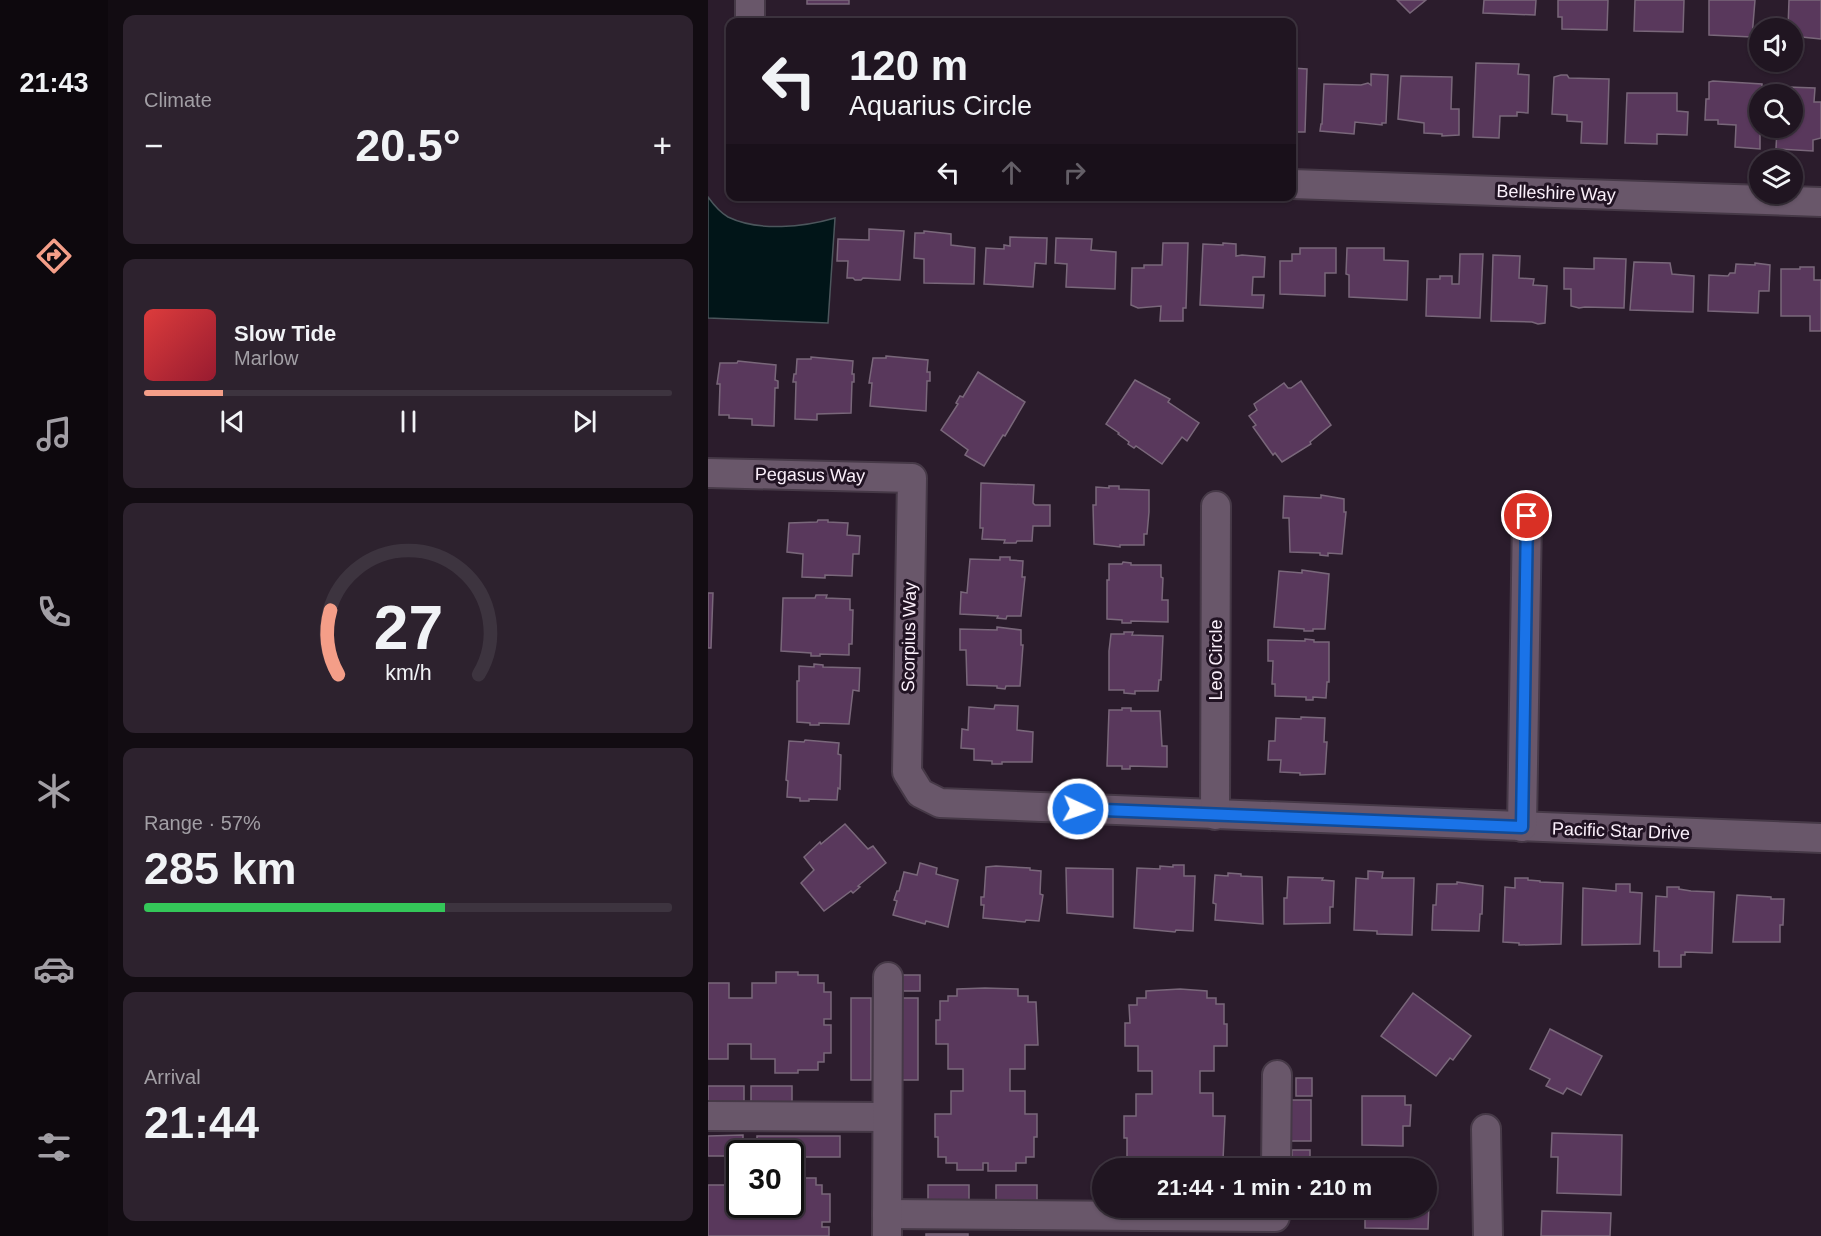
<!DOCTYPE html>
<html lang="en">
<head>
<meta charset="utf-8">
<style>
	:root { --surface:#201521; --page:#2d222e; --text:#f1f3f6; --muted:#a29fa5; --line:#3d343f; --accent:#f49e88 }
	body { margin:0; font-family:Helvetica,sans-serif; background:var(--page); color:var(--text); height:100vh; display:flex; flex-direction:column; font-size:22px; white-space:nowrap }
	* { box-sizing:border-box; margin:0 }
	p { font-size:20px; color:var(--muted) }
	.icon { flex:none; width:33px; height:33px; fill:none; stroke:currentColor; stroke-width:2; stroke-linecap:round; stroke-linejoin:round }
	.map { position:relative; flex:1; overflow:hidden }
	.details { display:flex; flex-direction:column; gap:15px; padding:15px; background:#120c12; width:600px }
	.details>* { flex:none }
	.top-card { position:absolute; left:18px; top:18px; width:570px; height:183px; border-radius:12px; box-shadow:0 2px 4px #0004,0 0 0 2px var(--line); background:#201521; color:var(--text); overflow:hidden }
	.fabs { position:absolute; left:1041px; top:18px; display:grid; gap:12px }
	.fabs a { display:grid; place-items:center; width:54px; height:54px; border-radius:50%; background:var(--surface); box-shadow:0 2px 4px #0004,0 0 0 2px var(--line); font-size:30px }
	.speed { position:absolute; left:18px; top:1140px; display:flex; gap:12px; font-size:30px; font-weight:700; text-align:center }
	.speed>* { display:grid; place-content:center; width:78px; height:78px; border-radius:50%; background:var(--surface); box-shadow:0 2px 4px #0004,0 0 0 2px var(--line); line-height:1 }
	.speed .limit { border:3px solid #111; border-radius:9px; background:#fff; color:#111 }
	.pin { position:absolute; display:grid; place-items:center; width:51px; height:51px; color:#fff; margin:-26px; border:3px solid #fff; border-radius:50%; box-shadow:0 2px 6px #0007 }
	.me { position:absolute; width:66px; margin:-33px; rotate:93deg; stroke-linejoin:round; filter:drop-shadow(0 0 4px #0008) }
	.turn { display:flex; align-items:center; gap:21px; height:126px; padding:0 24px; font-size:27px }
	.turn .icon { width:78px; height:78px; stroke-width:2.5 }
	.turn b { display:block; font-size:42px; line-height:51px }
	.lanes { display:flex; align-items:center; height:57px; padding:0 24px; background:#0003; justify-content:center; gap:30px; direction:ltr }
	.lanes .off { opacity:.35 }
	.big { font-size:45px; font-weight:700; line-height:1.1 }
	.details .card { flex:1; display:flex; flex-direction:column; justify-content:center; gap:9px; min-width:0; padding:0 21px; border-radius:12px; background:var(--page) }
	.details .dial { align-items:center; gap:0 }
	.dial svg { height:156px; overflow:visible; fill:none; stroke:var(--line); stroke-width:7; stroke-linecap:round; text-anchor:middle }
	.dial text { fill:var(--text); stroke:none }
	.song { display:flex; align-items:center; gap:18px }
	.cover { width:72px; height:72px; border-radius:9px; background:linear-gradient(135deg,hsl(0 70% 55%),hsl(350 70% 35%)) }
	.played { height:6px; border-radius:3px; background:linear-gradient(90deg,var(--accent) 15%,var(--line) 15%) }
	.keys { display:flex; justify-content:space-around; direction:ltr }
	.heat { display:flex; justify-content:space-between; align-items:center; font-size:33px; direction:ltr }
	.charge { height:9px; border-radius:4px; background:linear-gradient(90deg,#34c759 57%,var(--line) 0) }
	.trip { position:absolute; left:384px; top:1158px; width:345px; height:60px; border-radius:30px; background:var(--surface); box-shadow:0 2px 4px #0004,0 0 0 2px var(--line); font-weight:700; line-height:60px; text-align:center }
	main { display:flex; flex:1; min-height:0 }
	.tab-bar { display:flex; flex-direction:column; width:108px; justify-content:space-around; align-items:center; background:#0d080d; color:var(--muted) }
	.tab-bar .icon { width:42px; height:42px }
	.tab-bar .active { color:var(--accent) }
	.tab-bar b { font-size:27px; color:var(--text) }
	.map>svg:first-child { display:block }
	.water { fill:#011518; stroke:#4c565c; stroke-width:1.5 }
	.building { fill:#59385c; stroke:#79677a; stroke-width:1.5 }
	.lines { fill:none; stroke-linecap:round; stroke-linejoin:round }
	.minor-casing { stroke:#463947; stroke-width:32 }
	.minor { stroke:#69576a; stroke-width:28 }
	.route-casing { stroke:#114b97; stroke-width:15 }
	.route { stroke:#1a73e8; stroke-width:10 }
	.labels { text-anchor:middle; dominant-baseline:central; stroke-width:6; stroke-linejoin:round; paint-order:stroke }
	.street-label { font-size:18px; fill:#faeffa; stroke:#211323 }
</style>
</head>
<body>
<main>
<nav class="tab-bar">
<b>21:43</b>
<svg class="icon active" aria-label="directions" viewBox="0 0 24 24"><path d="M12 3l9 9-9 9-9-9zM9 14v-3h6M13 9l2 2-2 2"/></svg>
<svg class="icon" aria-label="music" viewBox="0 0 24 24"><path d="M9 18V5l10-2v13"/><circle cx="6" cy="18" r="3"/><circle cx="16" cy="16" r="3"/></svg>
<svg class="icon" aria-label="phone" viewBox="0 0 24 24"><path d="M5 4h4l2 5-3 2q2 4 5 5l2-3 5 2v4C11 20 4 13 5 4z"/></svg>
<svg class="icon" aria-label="climate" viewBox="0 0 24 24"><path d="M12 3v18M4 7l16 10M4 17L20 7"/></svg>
<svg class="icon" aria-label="car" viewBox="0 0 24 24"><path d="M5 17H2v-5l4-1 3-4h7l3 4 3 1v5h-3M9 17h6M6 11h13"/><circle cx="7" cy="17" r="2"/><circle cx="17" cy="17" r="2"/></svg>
<svg class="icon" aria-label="filters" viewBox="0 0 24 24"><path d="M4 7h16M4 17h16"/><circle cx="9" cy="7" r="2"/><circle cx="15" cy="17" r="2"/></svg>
</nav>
<section class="details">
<div class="card"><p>Climate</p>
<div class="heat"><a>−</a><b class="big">20.5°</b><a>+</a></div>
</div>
<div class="card">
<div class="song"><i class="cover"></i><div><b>Slow Tide</b><p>Marlow</p></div></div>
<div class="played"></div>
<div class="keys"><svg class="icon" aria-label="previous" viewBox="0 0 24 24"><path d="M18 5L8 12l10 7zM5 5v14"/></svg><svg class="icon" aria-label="pause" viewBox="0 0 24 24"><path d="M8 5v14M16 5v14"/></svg><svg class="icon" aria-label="next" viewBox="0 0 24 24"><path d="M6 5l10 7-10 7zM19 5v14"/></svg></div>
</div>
<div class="card dial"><svg viewBox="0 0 100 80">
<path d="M14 69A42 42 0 1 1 86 69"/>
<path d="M14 69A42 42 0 0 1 10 36" stroke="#f49e88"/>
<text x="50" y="56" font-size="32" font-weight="700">27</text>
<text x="50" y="72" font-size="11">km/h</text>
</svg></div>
<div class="card"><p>Range · 57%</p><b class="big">285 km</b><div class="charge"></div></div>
<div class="card"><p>Arrival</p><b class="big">21:44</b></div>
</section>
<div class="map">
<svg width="1113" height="1236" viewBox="0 0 1113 1236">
	<rect width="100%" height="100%" fill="#2b1c2c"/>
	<path class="water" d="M 0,197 C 5,204 13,213 20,217 C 51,232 96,227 127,218 L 120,323 L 0,318 Z"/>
	<g class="building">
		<rect x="99" y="0" width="42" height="4"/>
		<polygon points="689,0 718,0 702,13"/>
		<polygon points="776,0 828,0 827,15 775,13"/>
		<polygon points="850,0 900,0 899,30 854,29 854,17 850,17"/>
		<polygon points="927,0 976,0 975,32 926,31"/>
		<polygon points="1001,0 1047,0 1044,37 1001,35"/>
		<polygon points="1081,0 1113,0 1113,39 1084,36 1084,28 1080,28"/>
		<polygon points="768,63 811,64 810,74 821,75 820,113 809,112 809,116 792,116 791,138 765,137"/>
		<polygon points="584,68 599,69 597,132 584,132"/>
		<polygon points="663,74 680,75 678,123 674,123 674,125 647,122 646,134 612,131 613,124 614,124 616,84 653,85 660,83 663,85"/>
		<polygon points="853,75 859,75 861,78 901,79 899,144 873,143 874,122 859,121 859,115 844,114 846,77"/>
		<polygon points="693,76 744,77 743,109 751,109 751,135 734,136 734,134 716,133 716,123 690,119"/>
		<polygon points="1005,81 1054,84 1054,94 1052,94 1052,149 1027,147 1028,125 1010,124 1010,120 997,120 998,99 1001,99 1001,82"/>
		<polygon points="1080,87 1107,88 1106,102 1113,102 1113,138 1105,140 1105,151 1068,149 1069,128 1084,128 1084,94 1079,94"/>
		<polygon points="919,93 969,93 969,111 980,112 979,135 949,134 949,144 917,143"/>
		<polygon points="161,229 196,231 192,280 155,278 153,280 147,280 145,278 139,278 140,261 129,261 130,239 161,240"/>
		<polygon points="216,231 243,234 243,245 267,248 266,284 216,283 216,259 206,258 207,233 216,233"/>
		<polygon points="302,237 339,238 338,264 327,263 325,287 276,284 278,248 296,249 296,245 302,246"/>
		<polygon points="348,238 384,239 383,250 408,252 407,289 358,287 359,264 347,263"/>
		<polygon points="455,243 480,243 478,308 475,308 475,321 452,321 453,306 430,308 423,305 424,268 436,268 436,265 454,265"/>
		<polygon points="515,243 528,244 528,256 534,255 557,257 556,277 545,277 544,295 556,295 555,308 492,305 495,244 515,245"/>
		<polygon points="592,248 628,248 628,273 617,273 617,296 572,294 572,261 584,261 584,254 592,254"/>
		<polygon points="639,248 676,248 676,260 700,261 699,300 641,297 641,275 638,274"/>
		<polygon points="752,254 775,254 772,318 718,316 719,279 732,279 732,276 744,276 744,284 751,284"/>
		<polygon points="785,255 812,256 811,278 826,279 825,285 839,286 837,323 830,324 824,322 783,321"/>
		<polygon points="886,258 918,259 916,308 877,307 871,308 863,306 863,289 856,289 856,268 886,269"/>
		<polygon points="926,262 962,263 964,274 986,276 985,312 922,310"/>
		<polygon points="1047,263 1062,265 1061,291 1051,291 1050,313 1000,311 1001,275 1020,276 1022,273 1027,273 1028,264 1047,265"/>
		<polygon points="1092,267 1106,267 1106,280 1113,280 1113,331 1102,331 1102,316 1073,316 1073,269 1092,269"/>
		<polygon points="178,356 220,360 219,372 222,372 222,381 219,381 218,411 162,406 164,383 161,383 165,358 178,358"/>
		<polygon points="103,357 145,361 144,374 146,374 146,382 144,382 143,413 109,414 109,420 87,419 88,382 85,382 86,374 88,374 89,359 103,359"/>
		<polygon points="30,361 68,365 67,380 70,381 70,388 67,388 66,426 44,425 44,419 21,418 21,415 11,415 12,384 9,384 12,363 29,363"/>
		<polygon points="270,372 317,402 297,436 295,435 276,466 257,455 260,450 233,430 250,404 248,403 252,396 255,397"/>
		<polygon points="427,380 462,399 460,402 491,423 479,441 474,437 454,464 428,446 426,448 420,444 421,442 410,434 411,433 398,424"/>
		<polygon points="593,381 623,425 602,442 603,444 574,462 567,453 565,455 545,427 548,425 541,416 549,410 546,404 576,383 580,388 583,388"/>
		<polygon points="273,483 326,485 325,503 327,505 342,505 342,526 325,526 324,541 309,541 308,543 296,543 297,540 274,539 275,528 272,528"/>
		<polygon points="401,486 411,486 411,489 441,490 441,512 439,534 436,534 436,545 412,545 412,547 386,544 385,505 388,505 388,487 401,488"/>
		<polygon points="613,495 636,499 636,512 638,512 634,554 620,553 620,556 612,555 612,553 582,552 581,518 575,518 576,496 613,498"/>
		<polygon points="110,520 120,520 120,522 140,523 139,535 152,536 151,554 145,554 144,576 117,575 117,578 94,577 95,554 79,552 81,523 109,522"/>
		<polygon points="292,557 302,557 302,560 315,561 314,577 317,577 313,616 299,616 298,619 289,618 290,616 252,614 253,592 259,593 262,559 292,560"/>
		<polygon points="415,562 423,563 423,565 453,565 453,577 455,578 454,600 460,600 460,622 423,621 423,623 414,623 414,620 399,619 399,580 401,580 401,564 414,564"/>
		<polygon points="594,570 621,574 617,629 605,629 605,631 596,631 596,629 566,627 571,571 594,573"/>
		<polygon points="0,593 5,593 3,648 0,648"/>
		<polygon points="108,595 119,595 118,598 142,599 142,610 145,610 144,644 141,644 141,655 112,654 112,656 103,656 103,653 73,651 75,598 107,598"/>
		<polygon points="289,627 313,630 313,645 315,645 312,686 298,686 297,689 289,688 289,686 259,685 258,650 252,650 252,629 289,630"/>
		<polygon points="416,632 425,632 424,635 455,636 453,680 451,680 450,691 427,691 427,694 416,693 416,690 401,690 401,651 403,634 416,634"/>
		<polygon points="597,639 606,640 606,642 621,642 621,682 619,682 618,698 605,697 605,700 598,700 598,697 567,696 567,684 564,684 565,661 560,661 560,640 597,641"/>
		<polygon points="106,664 115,665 115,667 152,668 151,691 145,690 141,724 111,723 111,725 102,725 102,723 89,722 89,681 91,681 91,666 106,667"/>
		<polygon points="287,705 310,706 309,730 325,732 324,762 294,762 294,764 284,764 284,761 266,760 266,749 253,748 254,729 260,730 261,707 286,709"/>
		<polygon points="414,708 423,708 423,711 452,711 454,746 459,746 459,767 422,766 422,769 414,769 414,766 399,766 401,710 414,710"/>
		<polygon points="593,717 617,718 616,742 619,742 617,774 592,775 592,773 572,772 573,760 560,760 561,741 567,741 568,718 593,719"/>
		<polygon points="97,740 131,743 130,754 133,755 132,789 130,788 129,800 101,799 101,801 92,801 92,798 79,797 80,781 78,780 81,741 96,742"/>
		<polygon points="137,824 160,849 165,846 178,863 150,886 152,887 145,893 143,891 116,911 93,883 106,870 96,857 112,842 113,844"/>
		<polygon points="212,863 229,868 228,874 250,880 240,927 218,921 217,924 185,915 189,901 186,900 189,891 191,891 196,872 209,875"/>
		<polygon points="465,865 476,865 476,876 487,876 485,931 468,930 467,932 426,928 429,868 452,869 452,866 465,867"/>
		<polygon points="288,866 322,868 322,870 333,871 332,894 335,895 331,921 318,920 317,922 275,918 276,905 273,905 273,897 276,897 278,867"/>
		<polygon points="358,868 405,869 405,917 359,913"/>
		<polygon points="660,871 675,872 674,878 706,878 704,935 669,934 669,931 646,930 648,878 660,879"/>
		<polygon points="520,873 533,874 533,876 554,877 555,924 507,920 508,904 505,903 507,875 520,876"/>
		<polygon points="580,877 615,878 614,880 626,881 625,907 622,907 622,923 576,924 576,898 579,898"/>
		<polygon points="807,878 820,878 820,880 832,881 832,882 855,883 853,944 811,945 811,943 795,942 797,887 807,888"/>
		<polygon points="749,882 775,886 774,914 772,914 771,931 724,930 725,905 728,905 729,884 749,884"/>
		<polygon points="908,884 922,884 922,892 934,893 932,944 874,945 875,888 908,891"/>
		<polygon points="959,887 971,887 971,889 983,891 1006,892 1004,953 977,952 977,955 973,955 973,967 951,967 951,951 946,951 948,896 959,897"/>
		<polygon points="1029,895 1063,897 1063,899 1076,899 1075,925 1072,925 1072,942 1025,942"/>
		<polygon points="68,972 90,972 90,975 110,975 110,983 116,983 116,992 123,992 123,1019 116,1019 116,1025 123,1025 123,1053 116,1053 116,1062 110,1062 110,1070 90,1070 90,1073 67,1073 67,1059 43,1059 43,1044 20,1044 20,1059 0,1059 0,983 21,983 21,998 44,998 44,983 68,983"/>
		<rect x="195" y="975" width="17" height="16"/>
		<polygon points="277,988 310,989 310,996 320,996 320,1002 328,1002 330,1045 317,1045 317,1069 302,1069 302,1091 317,1091 317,1114 329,1114 329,1137 326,1137 326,1157 318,1157 318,1163 308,1163 308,1171 280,1171 280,1163 275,1163 275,1170 249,1170 249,1163 238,1163 238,1157 230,1157 230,1137 227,1137 227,1114 243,1114 243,1091 255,1091 255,1069 240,1069 240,1044 228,1044 228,1020 232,1020 232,1001 240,1001 240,996 249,996 249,989"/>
		<polygon points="472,989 499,991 499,998 508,998 508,1004 516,1004 516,1024 519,1024 519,1046 506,1046 506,1071 492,1071 492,1093 505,1093 505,1116 517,1116 515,1160 506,1160 506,1166 497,1166 497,1168 470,1168 470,1165 464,1165 464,1168 437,1168 437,1165 427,1165 427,1158 419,1158 419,1138 416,1138 416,1116 428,1116 428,1094 444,1094 444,1071 430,1071 430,1046 417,1046 417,1023 422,1023 421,1005 429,1005 429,998 438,998 438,991"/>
		<polygon points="705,993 763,1036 745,1060 742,1058 728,1076 673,1036"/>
		<rect x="143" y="998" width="20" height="82"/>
		<rect x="190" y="998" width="20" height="82"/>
		<polygon points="842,1029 894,1056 873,1095 859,1088 855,1094 838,1086 842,1079 822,1069"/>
		<rect x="588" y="1078" width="16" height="18"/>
		<rect x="0" y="1086" width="36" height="21"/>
		<rect x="43" y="1086" width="41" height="21"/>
		<polygon points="654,1096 697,1096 697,1105 703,1105 702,1126 695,1126 695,1146 654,1145"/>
		<rect x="583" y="1100" width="20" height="41"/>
		<polygon points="844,1133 914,1135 913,1195 849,1193 850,1157 843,1157"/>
		<polygon points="35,1135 35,1154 32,1154 32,1156 0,1156 0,1136"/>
		<polygon points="49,1136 132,1136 132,1157 82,1157 82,1154 49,1154"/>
		<rect x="584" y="1150" width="18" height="18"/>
		<polygon points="82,1175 89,1175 89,1178 108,1178 108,1185 114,1185 114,1194 122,1194 122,1222 114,1222 114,1227 121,1227 121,1236 0,1236 0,1185 19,1185 19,1201 32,1201 32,1204 82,1204"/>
		<rect x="220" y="1185" width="41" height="20"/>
		<rect x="288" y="1185" width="41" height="21"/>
		<polygon points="718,1205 721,1205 720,1229 657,1228 657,1208 718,1208"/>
		<polygon points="834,1211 903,1213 902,1236 833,1236"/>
		<rect x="218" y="1234" width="42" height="2"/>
	</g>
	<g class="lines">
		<defs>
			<g id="minor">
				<polyline points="42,22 42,0"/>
				<polyline points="584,184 1113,202"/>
				<polyline points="0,473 204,478 199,772 212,793 232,803 1113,838"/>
				<polyline points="507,815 508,506"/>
				<polyline points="814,827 819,516"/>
				<polyline points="0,1116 179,1117"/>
				<polyline points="778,1129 780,1236"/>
				<polyline points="568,1168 569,1075"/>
				<polyline points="179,1214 567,1217"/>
				<polyline points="179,1236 180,977"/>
			</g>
		</defs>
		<use href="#minor" class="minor-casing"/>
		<use href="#minor" class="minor"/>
	</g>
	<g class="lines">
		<defs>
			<polyline id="route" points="370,809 814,827 819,516"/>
		</defs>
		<use href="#route" class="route-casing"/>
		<use href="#route" class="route"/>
	</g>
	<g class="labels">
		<g class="street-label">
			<text transform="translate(848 193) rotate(2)">Belleshire Way</text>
			<text transform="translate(102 475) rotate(1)">Pegasus Way</text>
			<text transform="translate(201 637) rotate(-89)">Scorpius Way</text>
			<text transform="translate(508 660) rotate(-90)">Leo Circle</text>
			<text transform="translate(913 831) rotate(2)">Pacific Star Drive</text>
		</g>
	</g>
</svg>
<div class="fabs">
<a><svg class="icon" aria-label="sound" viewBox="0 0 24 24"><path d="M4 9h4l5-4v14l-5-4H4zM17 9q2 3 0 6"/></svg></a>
<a><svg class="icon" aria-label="search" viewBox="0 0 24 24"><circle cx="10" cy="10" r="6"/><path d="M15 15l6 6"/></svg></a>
<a><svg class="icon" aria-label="layers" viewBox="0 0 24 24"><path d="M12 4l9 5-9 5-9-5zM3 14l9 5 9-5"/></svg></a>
</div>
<div class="speed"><div class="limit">30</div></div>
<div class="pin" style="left:819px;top:516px;background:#d93025"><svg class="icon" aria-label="arrive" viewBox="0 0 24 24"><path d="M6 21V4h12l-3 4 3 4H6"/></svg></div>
<svg class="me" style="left:370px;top:809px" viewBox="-20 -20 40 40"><circle r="17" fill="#1a73e8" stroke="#fff" stroke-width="3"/><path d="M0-11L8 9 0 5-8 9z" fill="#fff"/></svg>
<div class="trip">21:44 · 1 min · 210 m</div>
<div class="top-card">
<div class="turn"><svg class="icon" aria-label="left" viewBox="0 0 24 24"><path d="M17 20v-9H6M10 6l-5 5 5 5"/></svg><div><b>120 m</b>Aquarius Circle</div></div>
<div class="lanes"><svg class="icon" aria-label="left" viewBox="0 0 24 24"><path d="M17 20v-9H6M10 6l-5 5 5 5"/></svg><svg class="icon off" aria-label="ahead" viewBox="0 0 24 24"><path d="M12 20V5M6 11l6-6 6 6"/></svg><svg class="icon off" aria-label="right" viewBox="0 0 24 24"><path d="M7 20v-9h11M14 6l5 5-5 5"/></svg></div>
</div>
</div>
</main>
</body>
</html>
